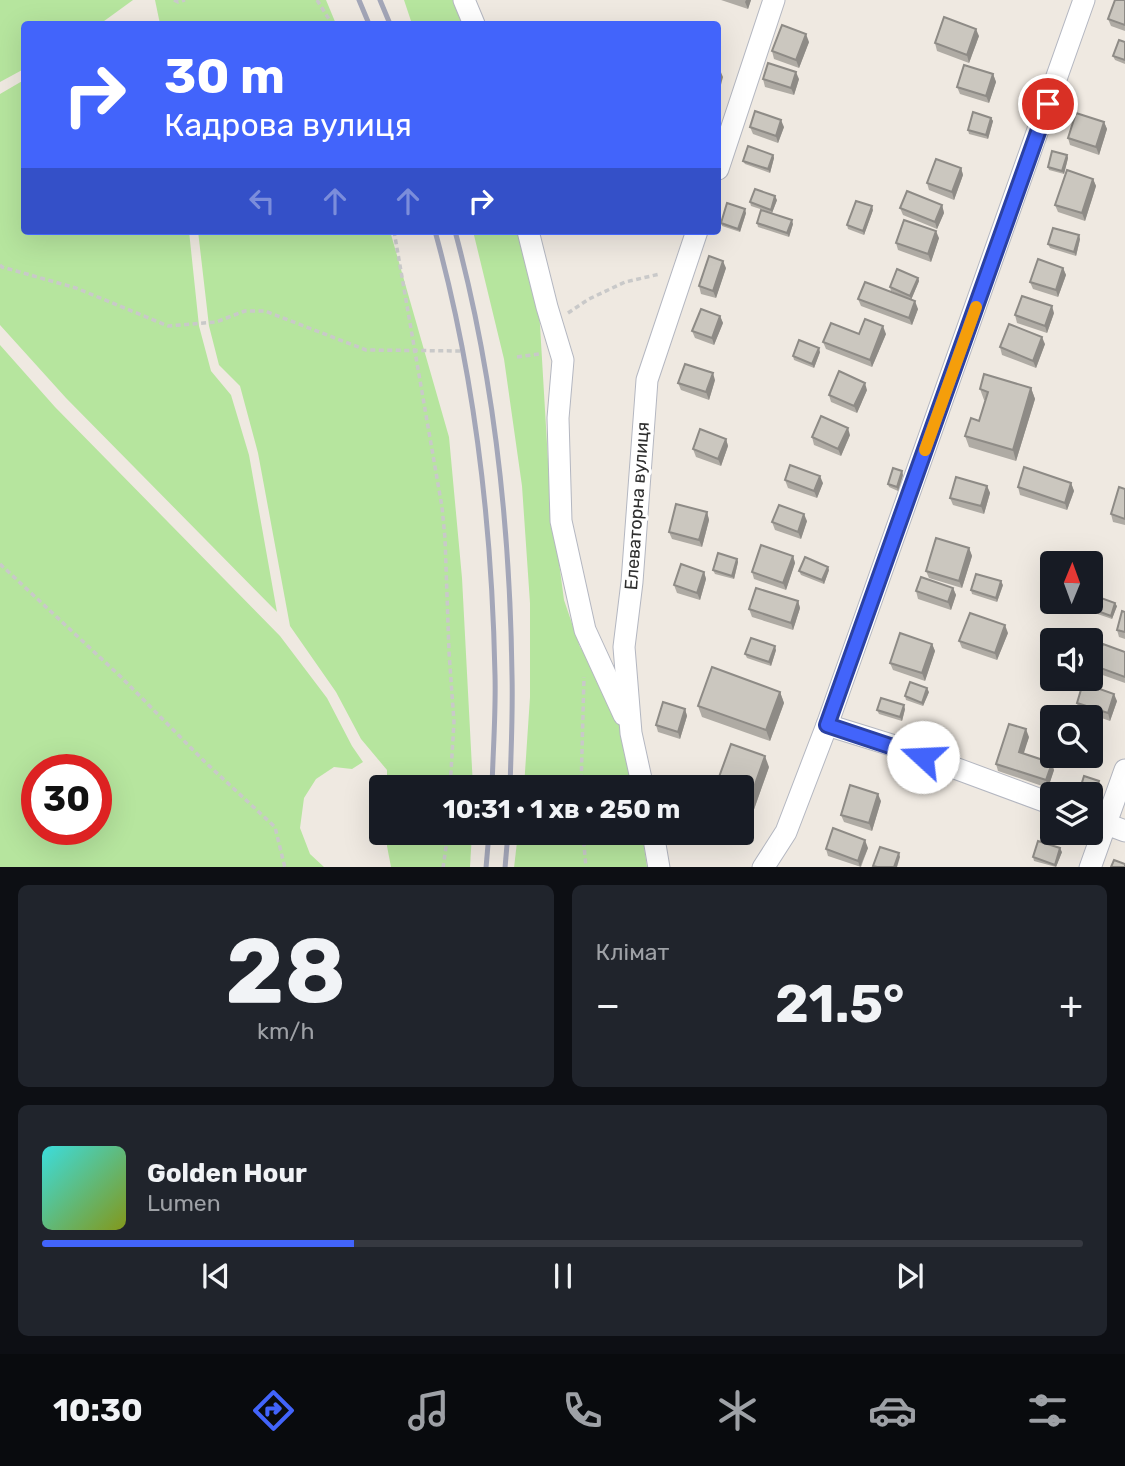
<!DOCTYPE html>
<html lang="uk">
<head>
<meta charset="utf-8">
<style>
	:root { --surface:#171b24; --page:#20242c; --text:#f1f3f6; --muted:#9ea1a6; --line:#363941; --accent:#4264fb }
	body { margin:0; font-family:Rubik,sans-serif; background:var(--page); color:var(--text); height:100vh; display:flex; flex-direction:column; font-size:26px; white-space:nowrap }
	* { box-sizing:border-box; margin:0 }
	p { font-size:23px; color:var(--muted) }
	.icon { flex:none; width:38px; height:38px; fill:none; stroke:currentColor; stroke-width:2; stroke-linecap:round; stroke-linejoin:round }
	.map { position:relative; height:867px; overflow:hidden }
	.panel { display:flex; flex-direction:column; gap:18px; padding:18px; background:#0d0f14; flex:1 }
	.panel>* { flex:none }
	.banner { position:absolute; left:21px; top:21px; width:700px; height:214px; border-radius:7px; box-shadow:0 7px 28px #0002; background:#4264fb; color:#fff; overflow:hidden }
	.needle { width:46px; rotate:1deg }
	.buttons { position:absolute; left:1040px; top:551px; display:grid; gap:14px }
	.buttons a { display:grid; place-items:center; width:63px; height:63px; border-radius:7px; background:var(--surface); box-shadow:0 7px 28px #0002; font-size:35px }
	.speed { position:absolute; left:21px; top:754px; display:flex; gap:14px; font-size:35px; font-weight:700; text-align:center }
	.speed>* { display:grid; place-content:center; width:91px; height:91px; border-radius:50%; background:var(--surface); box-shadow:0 7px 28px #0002; line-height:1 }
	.speed .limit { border:10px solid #d22; background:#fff; color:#111 }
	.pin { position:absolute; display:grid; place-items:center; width:60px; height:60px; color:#fff; margin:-30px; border:4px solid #fff; border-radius:50%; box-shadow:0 2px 7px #0007 }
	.me { position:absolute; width:77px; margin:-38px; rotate:290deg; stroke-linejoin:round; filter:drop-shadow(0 0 5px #0008) }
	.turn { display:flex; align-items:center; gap:24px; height:147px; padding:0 28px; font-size:32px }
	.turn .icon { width:91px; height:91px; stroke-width:2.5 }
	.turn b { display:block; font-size:49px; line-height:60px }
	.lanes { display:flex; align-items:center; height:66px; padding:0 28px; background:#0003; justify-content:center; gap:35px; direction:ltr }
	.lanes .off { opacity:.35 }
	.big { font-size:52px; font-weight:700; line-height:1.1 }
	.panel .card { flex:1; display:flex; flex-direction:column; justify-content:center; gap:10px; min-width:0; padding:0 24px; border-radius:10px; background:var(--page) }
	.panel .dial { align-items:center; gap:0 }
	.dial b { font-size:91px; line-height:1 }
	.song { display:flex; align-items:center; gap:21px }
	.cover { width:84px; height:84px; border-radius:10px; background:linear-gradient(135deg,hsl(180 70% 55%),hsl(70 70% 35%)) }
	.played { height:7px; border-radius:4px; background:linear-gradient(90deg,var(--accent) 30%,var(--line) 30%) }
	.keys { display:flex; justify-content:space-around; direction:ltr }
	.heat { display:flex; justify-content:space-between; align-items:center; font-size:38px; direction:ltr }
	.panel .tiles { flex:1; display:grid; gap:18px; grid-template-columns:1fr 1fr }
	.card:last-child { grid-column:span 2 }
	.trip { position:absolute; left:369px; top:775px; width:385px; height:70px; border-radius:7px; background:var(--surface); box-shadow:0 7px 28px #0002; font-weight:700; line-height:70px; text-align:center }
	.tab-bar { display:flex; height:112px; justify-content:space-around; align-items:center; background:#090b0e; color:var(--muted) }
	.tab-bar .icon { width:49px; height:49px }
	.tab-bar .current { color:var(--accent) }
	.tab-bar b { font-size:32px; color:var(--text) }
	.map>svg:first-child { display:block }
	.green { fill:#b6e59e; fill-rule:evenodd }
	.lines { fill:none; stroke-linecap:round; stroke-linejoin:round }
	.minor-casing { stroke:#b4b7c1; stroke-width:23 }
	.path { stroke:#c9c9c9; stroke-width:3.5; stroke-dasharray:5 3.5; stroke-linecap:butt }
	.minor { stroke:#fff; stroke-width:21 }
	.rail { stroke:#a3a6b8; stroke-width:5 }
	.wall { fill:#afaba4 }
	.shaded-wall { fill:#8e8b86 }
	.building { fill:#cbc7bf; stroke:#8e8b86; stroke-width:2 }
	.route-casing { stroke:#2b41a3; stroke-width:18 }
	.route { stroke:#4264fb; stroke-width:12 }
	.slow { stroke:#f59e0b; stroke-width:12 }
	.labels { text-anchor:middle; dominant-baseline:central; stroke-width:6; stroke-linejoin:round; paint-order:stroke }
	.street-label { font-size:18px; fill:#2e2e2e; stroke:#fff }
</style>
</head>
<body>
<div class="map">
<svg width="1125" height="868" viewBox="0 0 1125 868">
	<rect width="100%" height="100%" fill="#efe9e1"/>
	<g class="green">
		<polygon points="0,0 133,0 100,24 24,24 24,69 0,82"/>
		<polygon points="155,0 326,0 336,24 160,24"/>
		<polygon points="404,0 476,0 478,24 412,24"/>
		<polygon points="24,80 24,231 189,231 199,326 211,371 231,395 249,455 277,612 66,398 0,325 0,94"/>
		<polygon points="198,231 390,231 449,437 462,578 473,787 387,787 387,770 361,739 336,692 290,626 258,453 240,386 219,365 209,326"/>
		<polygon points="473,231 533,231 540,325 550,495 564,600 580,647 607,689 631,752 636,787 524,787 530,697 530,603 522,486 504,359"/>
		<path d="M 0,345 L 55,407 L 280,636 L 327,698 L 352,746 L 363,762 L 352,769 L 334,767 L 316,779 L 304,798 L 300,828 L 310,854 L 324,867 L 0,867 ZM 37,770 L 96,770 L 96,830 L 37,830 Z"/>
		<polygon points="387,833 472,833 470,867 391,867 387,846"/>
		<polygon points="518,833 642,833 647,867 514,868"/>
	</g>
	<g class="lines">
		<defs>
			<g id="minor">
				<polyline points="464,0 474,24"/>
				<polyline points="718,169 774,0"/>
				<polyline points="528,231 547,307 563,360 558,418 561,521 585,630 624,715"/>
				<polyline points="827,725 898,747 1052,804"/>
				<polyline points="643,788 631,733 624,647 632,582 647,380 697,231"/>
				<polyline points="1090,818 1125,831"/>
				<polyline points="653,833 659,868"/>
				<polyline points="763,868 786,832 827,725 1084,0"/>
				<polyline points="1090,868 1125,770"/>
			</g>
		</defs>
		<use href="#minor" class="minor-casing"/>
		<g class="path">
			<polyline points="174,0 178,2 185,0"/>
			<polyline points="317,0 332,24"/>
			<polyline points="394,231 442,507 445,538 449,652 454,722 450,788"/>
			<polyline points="0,265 2,267 76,288 168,326 216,322 245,311 265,311 366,350 463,351"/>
			<polyline points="568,313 589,299 625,282 660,274"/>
			<polyline points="517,357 539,354"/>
			<polyline points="0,564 121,677 205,762 275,827 285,868"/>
			<polyline points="581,788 584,677"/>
			<polyline points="583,833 586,868"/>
			<polyline points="443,868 448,833"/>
		</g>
		<use href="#minor" class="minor"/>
		<g class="rail">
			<polyline points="359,0 369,24"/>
			<polyline points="380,0 390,24"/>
			<path d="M 435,231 C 475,376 492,526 495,675 C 496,712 493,750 492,788"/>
			<path d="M 455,231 C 494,376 510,525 512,675 C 513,713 511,750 510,788"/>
			<polyline points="486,868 489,833"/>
			<polyline points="505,868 508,833"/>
		</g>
	</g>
	<g class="wall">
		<polygon points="721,0 751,0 748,9"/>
		<polygon points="1125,0 1125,31 1111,26 1108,19"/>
		<polygon points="979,36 969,63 937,51 935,43"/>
		<polygon points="809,42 799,68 774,59 772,51"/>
		<polygon points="1125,42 1125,64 1115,60 1113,56"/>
		<polygon points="993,74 996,82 989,103 960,94 957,87"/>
		<polygon points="763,79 799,79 794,95 765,87"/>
		<polygon points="991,118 993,121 988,139 969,134 968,130"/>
		<polygon points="1104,122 1107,129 1099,155 1070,145 1068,138"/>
		<polygon points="750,127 784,127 778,143 753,134"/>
		<polygon points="773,155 774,158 770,173 745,164 743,161"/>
		<polygon points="1067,155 1068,158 1064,174 1049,170 1048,167"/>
		<polygon points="961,168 963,175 954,200 929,190 927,183"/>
		<polygon points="1093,179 1096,186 1085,221 1058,212 1055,205"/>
		<polygon points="777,200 772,213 751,206 750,202"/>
		<polygon points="942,205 944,213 937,229 903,215 900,208"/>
		<polygon points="873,210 864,235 848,229 847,225"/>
		<polygon points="746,213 740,232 722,226 721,223"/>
		<polygon points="757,223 793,224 789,237 758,227"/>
		<polygon points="939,238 931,262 898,250 896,243"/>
		<polygon points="1080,239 1076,256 1050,248 1048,244"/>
		<polygon points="726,268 716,298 701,294 699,286"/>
		<polygon points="1063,268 1066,275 1058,297 1033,289 1030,282"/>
		<polygon points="918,278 919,281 911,300 891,291 890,287"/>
		<polygon points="858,299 918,309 912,325 861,306"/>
		<polygon points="1054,313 1047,333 1017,323 1015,315"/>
		<polygon points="720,316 723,323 714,345 695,338 692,331"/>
		<polygon points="859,334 886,334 872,367 826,349 823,342"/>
		<polygon points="1045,344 1036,368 1002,355 1000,347"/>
		<polygon points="820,352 814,368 794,360 793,356"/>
		<polygon points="715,380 709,400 681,390 678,383"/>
		<polygon points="1031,388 1035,399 1016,461 969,447 965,436 979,421 985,400 984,400 980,389"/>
		<polygon points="867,390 857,413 831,402 829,395"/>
		<polygon points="850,435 841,456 814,445 812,437"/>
		<polygon points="726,439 728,446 721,466 696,457 693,449"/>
		<polygon points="903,475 898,491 889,487 888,484"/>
		<polygon points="785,480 823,483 817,498 788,488"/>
		<polygon points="1071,483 1074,491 1067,510 1020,495 1018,487"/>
		<polygon points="987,486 990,493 984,514 953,505 950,498"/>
		<polygon points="1125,489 1125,525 1113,522 1111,514"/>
		<polygon points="707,512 709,520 702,547 672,539 669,532"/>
		<polygon points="807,521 801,539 775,530 772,522"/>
		<polygon points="969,548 972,556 962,588 929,578 926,571"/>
		<polygon points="793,556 795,563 786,590 754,579 752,572"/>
		<polygon points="737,559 738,562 734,579 715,574 713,570"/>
		<polygon points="829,570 824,584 801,575 799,571"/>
		<polygon points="704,572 706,579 700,600 677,593 674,585"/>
		<polygon points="1003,585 997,602 972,594 971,590"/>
		<polygon points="953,588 956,595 951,610 918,599 916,591"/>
		<polygon points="798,601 800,608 793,630 752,617 749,609"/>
		<polygon points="1084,606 1117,606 1112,619 1086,610"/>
		<polygon points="1125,612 1125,639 1119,637 1117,630"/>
		<polygon points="1008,633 997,660 962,648 959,641"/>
		<polygon points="932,644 935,651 925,681 893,670 890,663"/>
		<polygon points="776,650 771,666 747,658 745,654"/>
		<polygon points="1125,652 1125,683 1097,673 1095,666"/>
		<polygon points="780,692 784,703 770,741 702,717 698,706"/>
		<polygon points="929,692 923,706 906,700 905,696"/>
		<polygon points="1117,701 1110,721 1079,710 1077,703"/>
		<polygon points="685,709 687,716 680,739 658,732 656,725"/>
		<polygon points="905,709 902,721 879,714 877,710"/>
		<polygon points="1029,737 1023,753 1054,770 1048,788 998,771 996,764"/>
		<polygon points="769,767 752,815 742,811 742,788"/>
		<polygon points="1099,781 1100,785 1095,801 1090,799 1090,794 1080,794 1079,792"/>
		<polygon points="881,801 872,831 844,822 841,815"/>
		<polygon points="868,848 861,867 828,856 826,849"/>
		<polygon points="1062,852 1056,867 1034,861 1033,857"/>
	</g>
	<g class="shaded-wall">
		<polygon points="746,0 751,0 748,9 745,2"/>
		<polygon points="976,29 979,36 969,63 967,55"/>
		<polygon points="806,34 809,42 799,68 796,60"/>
		<polygon points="720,70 723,77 718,96 718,79"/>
		<polygon points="796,72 799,79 794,95 791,88"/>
		<polygon points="993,74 996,82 989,103 986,96"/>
		<polygon points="991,118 993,121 988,139 986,135"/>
		<polygon points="781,120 784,127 778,143 776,136"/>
		<polygon points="1104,122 1107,129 1099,155 1096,147"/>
		<polygon points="773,155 774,158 770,173 768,169"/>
		<polygon points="1067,155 1068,158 1064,174 1062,171"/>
		<polygon points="961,168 963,175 954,200 952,192"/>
		<polygon points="1093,179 1096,186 1085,221 1082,213"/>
		<polygon points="775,196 777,200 772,213 771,210"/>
		<polygon points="942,205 944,213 937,229 935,222"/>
		<polygon points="872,206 873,210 864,235 863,231"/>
		<polygon points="745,209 746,213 740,232 738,229"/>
		<polygon points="792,220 793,224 789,237 787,233"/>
		<polygon points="936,231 939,238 931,262 928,254"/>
		<polygon points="1079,235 1080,239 1076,256 1074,252"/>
		<polygon points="723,261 726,268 716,298 713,291"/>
		<polygon points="1063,268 1066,275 1058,297 1056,290"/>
		<polygon points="918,278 919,281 911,300 910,296"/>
		<polygon points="915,301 918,309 912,325 909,318"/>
		<polygon points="1052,306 1054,313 1047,333 1045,326"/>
		<polygon points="720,316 723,323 714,345 712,338"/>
		<polygon points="883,326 886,334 872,367 870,360"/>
		<polygon points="1042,337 1045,344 1036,368 1033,361"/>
		<polygon points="819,348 820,352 814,368 812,364"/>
		<polygon points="713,373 715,380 709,400 706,392"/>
		<polygon points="865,383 867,390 857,413 854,406"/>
		<polygon points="1031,388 1035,399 1016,461 1013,450"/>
		<polygon points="848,428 850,435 841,456 838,449"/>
		<polygon points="726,439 728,446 721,466 718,459"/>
		<polygon points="902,471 903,475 898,491 897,487"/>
		<polygon points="820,476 823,483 817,498 814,491"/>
		<polygon points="1071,483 1074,491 1067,510 1065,503"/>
		<polygon points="987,486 990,493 984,514 981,506"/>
		<polygon points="707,512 709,520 702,547 699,540"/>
		<polygon points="804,514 807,521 801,539 798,532"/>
		<polygon points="969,548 972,556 962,588 959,581"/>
		<polygon points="793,556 795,563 786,590 783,583"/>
		<polygon points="737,559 738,562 734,579 732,576"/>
		<polygon points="828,567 829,570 824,584 822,580"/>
		<polygon points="704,572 706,579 700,600 697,593"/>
		<polygon points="1001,581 1003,585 997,602 996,598"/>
		<polygon points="953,588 956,595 951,610 948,602"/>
		<polygon points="798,601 800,608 793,630 791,623"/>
		<polygon points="1115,603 1117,606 1112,619 1111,616"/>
		<polygon points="1005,625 1008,633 997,660 995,653"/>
		<polygon points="932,644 935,651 925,681 922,673"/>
		<polygon points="775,646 776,650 771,666 769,662"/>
		<polygon points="927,688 929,692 923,706 922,703"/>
		<polygon points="780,692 784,703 770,741 766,730"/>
		<polygon points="1114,694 1117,701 1110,721 1108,713"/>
		<polygon points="904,705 905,709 902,721 900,717"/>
		<polygon points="685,709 687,716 680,739 678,732"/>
		<polygon points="1026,729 1029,737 1022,759 1019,752"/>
		<polygon points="765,756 769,767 752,815 748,804"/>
		<polygon points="1052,763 1054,770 1048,788 1046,780"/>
		<polygon points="1099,781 1100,785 1095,801 1094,797"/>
		<polygon points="878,794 881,801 872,831 869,823"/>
		<polygon points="865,840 868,848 860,867 858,861"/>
		<polygon points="1060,848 1062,852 1056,867 1055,865"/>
		<polygon points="899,853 900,857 897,867 894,867"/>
	</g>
	<g class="building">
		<polygon points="1115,0 1125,0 1125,25 1108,19"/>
		<polygon points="944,17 976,29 967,55 935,43"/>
		<polygon points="782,25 806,34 796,60 772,51"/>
		<polygon points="1119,40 1125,42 1125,60 1113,56"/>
		<polygon points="768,63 796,72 791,88 763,79"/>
		<polygon points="964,65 993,74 986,96 957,87"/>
		<polygon points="755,111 781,120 776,136 750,127"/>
		<polygon points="973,112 991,118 986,135 968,130"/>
		<polygon points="1076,113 1104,122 1096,147 1068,138"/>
		<polygon points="748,146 773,155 768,169 743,161"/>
		<polygon points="1052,151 1067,155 1062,171 1048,167"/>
		<polygon points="936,159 961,168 952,192 927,183"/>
		<polygon points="1067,170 1093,179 1082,213 1055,205"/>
		<polygon points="755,189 775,196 771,210 750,202"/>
		<polygon points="907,191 942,205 935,222 900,208"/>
		<polygon points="856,201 872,206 863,231 847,225"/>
		<polygon points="727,203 745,209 738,229 721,223"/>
		<polygon points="761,210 792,220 787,233 757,223"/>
		<polygon points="904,220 936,231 928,254 896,243"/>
		<polygon points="1053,228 1079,235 1074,252 1048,244"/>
		<polygon points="709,256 723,261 713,291 699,286"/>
		<polygon points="1038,259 1063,268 1056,290 1030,282"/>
		<polygon points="897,269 918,278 910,296 890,287"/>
		<polygon points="865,282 915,301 909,318 858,299"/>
		<polygon points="1022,296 1052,306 1045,326 1015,315"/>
		<polygon points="701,309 720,316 712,338 692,331"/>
		<polygon points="865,319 883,326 870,360 823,342 831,323 859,334"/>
		<polygon points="1009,324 1042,337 1033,361 1000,347"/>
		<polygon points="799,340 819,348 812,364 793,356"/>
		<polygon points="685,364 713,373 706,392 678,383"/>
		<polygon points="839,371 865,383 854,406 829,395"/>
		<polygon points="984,374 1031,388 1013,450 965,436 971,418 979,421 988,392 980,389"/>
		<polygon points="821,416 848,428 838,449 812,437"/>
		<polygon points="700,429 726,439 718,459 693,449"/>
		<polygon points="790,465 820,476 814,491 785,480"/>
		<polygon points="1024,467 1071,483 1065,503 1018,487"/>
		<polygon points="893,468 902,471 897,487 888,484"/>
		<polygon points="956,477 987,486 981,506 950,498"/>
		<polygon points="1119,487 1125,489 1125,519 1111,514"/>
		<polygon points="676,504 707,512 699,540 669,532"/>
		<polygon points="779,505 804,514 798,532 772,522"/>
		<polygon points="936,538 969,548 959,581 926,571"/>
		<polygon points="761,545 793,556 783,583 752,572"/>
		<polygon points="718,553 737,559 732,576 713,570"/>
		<polygon points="805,557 828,567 822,580 799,571"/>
		<polygon points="681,564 704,572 697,593 674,585"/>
		<polygon points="976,574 1001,581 996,598 971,590"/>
		<polygon points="921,577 953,588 948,602 916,591"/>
		<polygon points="756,588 798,601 791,623 749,609"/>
		<polygon points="1090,594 1115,603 1111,616 1084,606 1086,602 1090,602"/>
		<polygon points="1122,611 1125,612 1125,632 1117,630"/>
		<polygon points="970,613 1005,625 995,653 959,641"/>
		<polygon points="900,633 932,644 922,673 890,663"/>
		<polygon points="751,638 775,646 769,662 745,654"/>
		<polygon points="1103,644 1125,652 1125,677 1095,666"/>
		<polygon points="712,667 780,692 766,730 698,706"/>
		<polygon points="910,682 927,688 922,703 905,696"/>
		<polygon points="1083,683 1114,694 1108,713 1077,703"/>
		<polygon points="881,698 904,705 900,717 877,710"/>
		<polygon points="663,702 685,709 678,732 656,725"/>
		<polygon points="1009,724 1026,729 1019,752 1052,763 1046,780 996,764"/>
		<polygon points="731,744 765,756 748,804 742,802 742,788 715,788"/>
		<polygon points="1084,776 1099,781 1094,797 1090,796 1090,794 1079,792"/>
		<polygon points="699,778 716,785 715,788 695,788"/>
		<polygon points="850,785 878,794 869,823 841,815"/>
		<polygon points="833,828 865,840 858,861 826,849"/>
		<polygon points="1038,841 1060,848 1055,865 1033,857"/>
		<polygon points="880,847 899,853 894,867 877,867 873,866"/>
		<polygon points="1114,860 1125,864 1125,867 1111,867"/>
	</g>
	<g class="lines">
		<defs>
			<polyline id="route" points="923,757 827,725 1048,104"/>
		</defs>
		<use href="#route" class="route-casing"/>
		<use href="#route" class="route"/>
		<polyline class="slow" points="925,450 976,307"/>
	</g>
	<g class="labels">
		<g class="street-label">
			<text transform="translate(637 506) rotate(-86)">Елеваторна вулиця</text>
		</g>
	</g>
</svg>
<div class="buttons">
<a><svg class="needle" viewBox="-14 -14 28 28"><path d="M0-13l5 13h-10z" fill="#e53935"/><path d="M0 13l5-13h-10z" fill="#9ea1a6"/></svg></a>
<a><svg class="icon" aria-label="sound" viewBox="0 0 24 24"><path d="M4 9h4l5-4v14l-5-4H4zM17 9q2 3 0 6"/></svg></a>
<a><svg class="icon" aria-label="search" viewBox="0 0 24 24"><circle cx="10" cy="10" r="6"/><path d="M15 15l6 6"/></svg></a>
<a><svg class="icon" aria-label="layers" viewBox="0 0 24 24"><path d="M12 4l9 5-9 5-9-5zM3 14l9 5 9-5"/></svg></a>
</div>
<div class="speed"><div class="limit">30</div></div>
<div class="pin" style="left:1048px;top:104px;background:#d93025"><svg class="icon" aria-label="arrive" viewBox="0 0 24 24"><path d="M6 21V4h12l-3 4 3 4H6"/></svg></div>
<svg class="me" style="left:923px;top:757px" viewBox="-20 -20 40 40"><circle r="19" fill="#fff"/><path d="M0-13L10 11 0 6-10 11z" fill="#4264fb"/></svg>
<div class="trip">10:31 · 1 хв · 250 m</div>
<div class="banner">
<div class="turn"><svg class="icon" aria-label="right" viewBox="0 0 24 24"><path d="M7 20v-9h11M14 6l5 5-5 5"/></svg><div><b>30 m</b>Кадрова вулиця</div></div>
<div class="lanes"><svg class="icon off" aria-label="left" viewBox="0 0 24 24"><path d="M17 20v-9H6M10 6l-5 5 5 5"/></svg><svg class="icon off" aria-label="ahead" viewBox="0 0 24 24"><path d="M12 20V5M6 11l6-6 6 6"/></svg><svg class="icon off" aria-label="ahead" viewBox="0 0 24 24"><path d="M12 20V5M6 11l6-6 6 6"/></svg><svg class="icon" aria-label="right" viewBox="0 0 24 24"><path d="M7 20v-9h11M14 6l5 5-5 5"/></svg></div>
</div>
</div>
<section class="panel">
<div class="tiles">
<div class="card dial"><b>28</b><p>km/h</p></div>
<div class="card"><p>Клімат</p>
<div class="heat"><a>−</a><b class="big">21.5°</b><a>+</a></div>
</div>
<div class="card">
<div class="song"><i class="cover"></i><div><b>Golden Hour</b><p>Lumen</p></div></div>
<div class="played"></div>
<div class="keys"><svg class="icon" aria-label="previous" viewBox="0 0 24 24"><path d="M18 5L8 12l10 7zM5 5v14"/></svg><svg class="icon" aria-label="pause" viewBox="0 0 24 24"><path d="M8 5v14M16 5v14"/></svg><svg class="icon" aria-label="next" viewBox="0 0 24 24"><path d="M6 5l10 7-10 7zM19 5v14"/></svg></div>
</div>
</div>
</section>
<nav class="tab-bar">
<b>10:30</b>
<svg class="icon current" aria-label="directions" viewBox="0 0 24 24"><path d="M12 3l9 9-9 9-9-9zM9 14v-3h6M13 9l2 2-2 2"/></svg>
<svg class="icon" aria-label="music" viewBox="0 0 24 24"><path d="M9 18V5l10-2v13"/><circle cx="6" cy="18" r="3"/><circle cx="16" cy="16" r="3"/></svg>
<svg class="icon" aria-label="phone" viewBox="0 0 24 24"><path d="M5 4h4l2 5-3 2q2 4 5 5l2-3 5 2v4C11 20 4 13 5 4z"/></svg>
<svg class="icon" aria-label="climate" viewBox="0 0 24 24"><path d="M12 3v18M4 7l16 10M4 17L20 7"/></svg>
<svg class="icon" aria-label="car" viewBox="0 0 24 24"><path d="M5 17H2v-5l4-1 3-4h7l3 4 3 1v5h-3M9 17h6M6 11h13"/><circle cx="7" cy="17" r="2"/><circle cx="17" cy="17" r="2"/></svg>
<svg class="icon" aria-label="filters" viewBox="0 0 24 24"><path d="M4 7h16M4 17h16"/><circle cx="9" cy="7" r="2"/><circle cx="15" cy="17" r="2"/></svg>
</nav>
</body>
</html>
